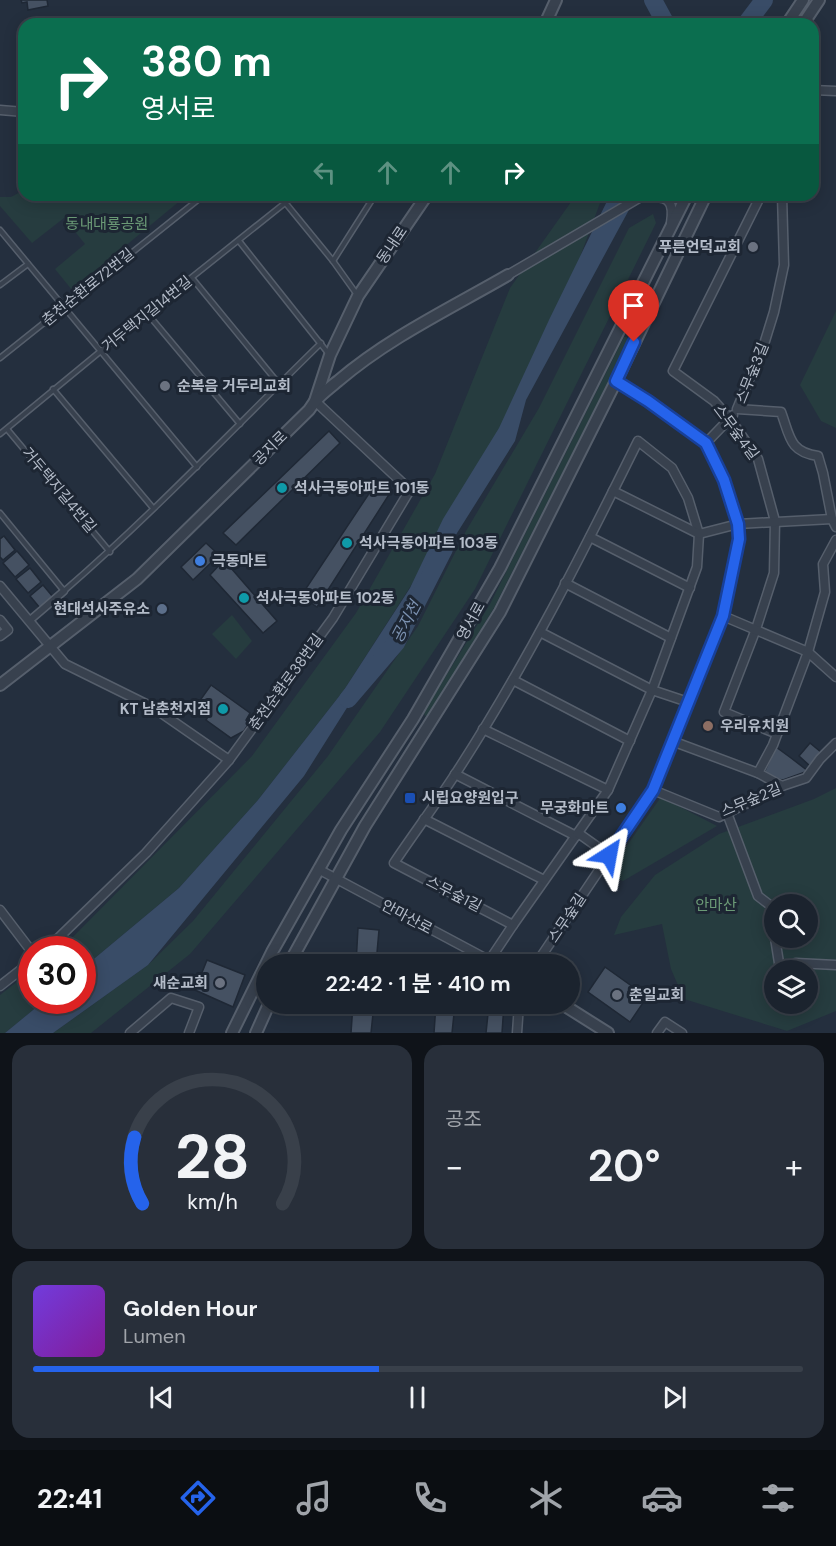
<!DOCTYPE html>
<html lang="ko">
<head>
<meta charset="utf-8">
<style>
	:root { --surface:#1b232e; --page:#282f3a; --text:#f1f3f6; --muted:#a0a4aa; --line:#39404a; --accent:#2563eb }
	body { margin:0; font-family:"DM Sans","Noto Sans KR",sans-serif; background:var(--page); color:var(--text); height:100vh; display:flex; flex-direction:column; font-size:22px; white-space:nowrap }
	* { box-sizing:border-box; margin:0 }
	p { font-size:20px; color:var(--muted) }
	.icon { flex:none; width:33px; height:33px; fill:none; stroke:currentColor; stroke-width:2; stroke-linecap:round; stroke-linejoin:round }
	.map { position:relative; height:1033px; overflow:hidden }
	.panel { display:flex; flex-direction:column; gap:12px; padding:12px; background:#0f1319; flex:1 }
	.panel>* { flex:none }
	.top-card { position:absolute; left:18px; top:18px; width:801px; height:183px; border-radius:18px; box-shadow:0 3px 15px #0003,0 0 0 2px var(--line); background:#0b6e4f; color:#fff; overflow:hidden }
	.controls { position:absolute; left:764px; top:894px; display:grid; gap:12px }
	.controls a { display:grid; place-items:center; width:54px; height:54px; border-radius:50%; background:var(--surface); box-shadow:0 3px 15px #0003,0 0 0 2px var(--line); font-size:30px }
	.speed { position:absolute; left:18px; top:936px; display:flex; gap:12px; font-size:30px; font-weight:700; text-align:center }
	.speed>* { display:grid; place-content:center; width:78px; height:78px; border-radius:50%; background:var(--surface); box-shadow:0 3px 15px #0003,0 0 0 2px var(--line); line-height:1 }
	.speed .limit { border:9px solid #d22; background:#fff; color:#111 }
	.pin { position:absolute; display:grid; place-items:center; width:51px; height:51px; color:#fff; margin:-62px -26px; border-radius:50% 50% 50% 0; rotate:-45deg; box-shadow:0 0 6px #0007 }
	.pin .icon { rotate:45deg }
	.me { position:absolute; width:66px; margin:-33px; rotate:34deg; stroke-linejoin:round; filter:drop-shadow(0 0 4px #0008) }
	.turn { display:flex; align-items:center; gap:21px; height:126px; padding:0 24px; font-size:27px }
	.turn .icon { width:78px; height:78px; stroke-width:2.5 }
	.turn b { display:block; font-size:42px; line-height:51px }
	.lanes { display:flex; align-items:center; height:57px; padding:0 24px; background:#0003; justify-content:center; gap:30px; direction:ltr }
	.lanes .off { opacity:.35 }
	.big { font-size:45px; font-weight:600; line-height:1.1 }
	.panel .card { flex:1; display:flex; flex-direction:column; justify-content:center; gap:9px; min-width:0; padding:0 21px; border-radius:18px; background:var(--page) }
	.panel .dial { align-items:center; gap:0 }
	.dial svg { height:156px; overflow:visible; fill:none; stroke:var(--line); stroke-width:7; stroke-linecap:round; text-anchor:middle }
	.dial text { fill:var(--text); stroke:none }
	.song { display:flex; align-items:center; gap:18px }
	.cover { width:72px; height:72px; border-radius:9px; background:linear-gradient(135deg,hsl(260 70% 55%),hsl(290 70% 35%)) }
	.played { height:6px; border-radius:3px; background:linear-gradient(90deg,var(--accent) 45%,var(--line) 45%) }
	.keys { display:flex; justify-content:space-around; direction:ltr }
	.heat { display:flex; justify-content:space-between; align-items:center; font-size:33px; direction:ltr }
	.panel .tiles { flex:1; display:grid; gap:12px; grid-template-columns:1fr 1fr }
	.card:last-child { grid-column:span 2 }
	.trip { position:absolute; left:256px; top:954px; width:324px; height:60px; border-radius:30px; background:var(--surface); box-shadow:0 3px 15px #0003,0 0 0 2px var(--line); font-weight:600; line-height:60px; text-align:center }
	.tabs { display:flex; height:96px; justify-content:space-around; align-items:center; background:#0b0e12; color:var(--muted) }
	.tabs .icon { width:42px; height:42px }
	.tabs .on { color:var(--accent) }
	.tabs b { font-size:27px; color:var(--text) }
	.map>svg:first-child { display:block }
	.green { fill:#263c3f; fill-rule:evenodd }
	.water { fill:#394c67 }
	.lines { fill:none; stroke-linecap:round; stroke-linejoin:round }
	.river { stroke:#394c67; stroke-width:18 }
	.building { fill:#455162; stroke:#1f2835; stroke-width:1.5 }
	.service-casing { stroke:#565f6c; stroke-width:7 }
	.pedestrian-casing { stroke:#565f6c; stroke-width:9 }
	.minor-casing { stroke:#565f6c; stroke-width:11 }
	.tertiary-casing { stroke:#565f6c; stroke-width:14 }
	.service { stroke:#38414e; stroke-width:4 }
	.pedestrian { stroke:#38414e; stroke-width:6 }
	.minor { stroke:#38414e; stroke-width:8 }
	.tertiary { stroke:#38414e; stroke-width:10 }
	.route-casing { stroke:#184099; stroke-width:15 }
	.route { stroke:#2563eb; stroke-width:10 }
	.worship-dot { fill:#6b7280; stroke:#1d2633; stroke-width:2 }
	.culture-dot { fill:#0f9aa8; stroke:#1d2633; stroke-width:2 }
	.shop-dot { fill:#3f7fe0; stroke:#1d2633; stroke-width:2 }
	.service-dot { fill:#5c6f8a; stroke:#1d2633; stroke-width:2 }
	.education-dot { fill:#8d6e63; stroke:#1d2633; stroke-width:2 }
	.transit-dot { fill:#1a4fb4; stroke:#1d2633; stroke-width:2 }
	.labels { text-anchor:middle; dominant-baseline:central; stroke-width:6; stroke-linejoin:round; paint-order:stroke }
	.park-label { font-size:15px; fill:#6b9a76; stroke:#1d2633 }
	.street-label { font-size:15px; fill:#b4bcc9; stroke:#1d2633 }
	.poi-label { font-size:15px; font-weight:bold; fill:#b4bcc9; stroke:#1d2633; text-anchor:start }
	.water-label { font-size:16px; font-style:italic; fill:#7c92b1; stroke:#1d2633 }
</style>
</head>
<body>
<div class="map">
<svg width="836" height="1033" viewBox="0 0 836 1033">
	<rect width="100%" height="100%" fill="#242f3e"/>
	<g class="green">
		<polygon points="24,190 24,195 187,195 72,290 55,269 85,244 64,218 32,243 0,206 0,197 11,197"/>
		<polygon points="576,195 603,195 548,343 478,481 344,690 258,800 179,888 83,968 82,950 60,950 252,756 356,613 435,474 510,288"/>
		<polygon points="653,214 656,223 475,589 380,732 190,954 91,1033 53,1033 148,965 193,921 328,756 418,626 466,531 539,408 629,228"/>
		<polygon points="836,311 836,428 821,421 800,385"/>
		<polygon points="624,337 627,337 628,343 494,608 429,715 425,716 424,713 425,710 490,604"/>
		<polygon points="232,615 252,641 236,659 212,634"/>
		<path d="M 836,788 L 836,1011 L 787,1031 L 684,999 L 671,969 L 662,924 L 614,935 L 621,917 L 655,875 L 719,834 L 814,799 ZM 774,904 L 807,904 L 807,938 L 774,938 ZM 774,970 L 807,970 L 807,1004 L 774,1004 Z"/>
		<polygon points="661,797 717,826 623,881 607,874"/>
		<polygon points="31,971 32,1000 44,1001 5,1033 0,1033 0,995"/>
	</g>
	<polygon class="water" points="610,195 637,195 526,400 515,441 304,776 148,965 53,1033 5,1033 44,1001 82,1000 83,968 179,888 258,800 344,690 410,588 443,519 499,428 549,320"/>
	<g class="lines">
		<g class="river">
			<polyline points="653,0 666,24"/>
			<polyline points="746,24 764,0"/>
			<polyline points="348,699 396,643 444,549"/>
		</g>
	</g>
	<g class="building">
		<polygon points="21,0 47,0 48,6 28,10 27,2 22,3"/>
		<polygon points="329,431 340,443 236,545 223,533"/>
		<polygon points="378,480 392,490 317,607 301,596"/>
		<polygon points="4,536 15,550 3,560 0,557 0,539"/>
		<polygon points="206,543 219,555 193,580 181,567"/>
		<polygon points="17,551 29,565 15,577 3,563"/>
		<polygon points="224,560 277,621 263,633 210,575"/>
		<polygon points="30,568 41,582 28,593 16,579"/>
		<polygon points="43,585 53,597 40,608 30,596"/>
		<polygon points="211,685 250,713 246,720 249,723 244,731 231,738 206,720 209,715 196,706"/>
		<polygon points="810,743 822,753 810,766 799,756"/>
		<polygon points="776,747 791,758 808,771 783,780 762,777"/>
		<polygon points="358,928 379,930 376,964 356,964"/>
		<polygon points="207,960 245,975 233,1007 195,990"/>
		<polygon points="605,967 647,997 630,1022 588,992"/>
		<polygon points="353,1004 374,1004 371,1033 351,1033"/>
		<polygon points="436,1004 455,1004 452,1033 434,1033"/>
		<polygon points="489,1004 504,1004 502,1033 486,1033"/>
	</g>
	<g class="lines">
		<defs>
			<g id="service">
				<polyline points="279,195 333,261 358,296"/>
				<polyline points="360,195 370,202"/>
				<polyline points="0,230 197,467"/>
				<polyline points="239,241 328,353"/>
				<polyline points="333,261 375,195"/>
				<polyline points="192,278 279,384"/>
				<polyline points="0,285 28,264"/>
				<polyline points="147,313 240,424"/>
				<polyline points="0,358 204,195"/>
				<polyline points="53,389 153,508"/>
				<polyline points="7,429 110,552"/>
				<polyline points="0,434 147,313 295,195"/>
				<path d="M 0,513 L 64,591 C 154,513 236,426 321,343"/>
			</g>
			<polyline id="pedestrian" points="29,621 64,591"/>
			<g id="minor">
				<polyline points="813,90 836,91"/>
				<polyline points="0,110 24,112"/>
				<polyline points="761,195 673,371 714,401 730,419 758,459 775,521 774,573 756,629 724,712 777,734"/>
				<path d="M 782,195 L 784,265 L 774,312 L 765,341 L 737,409 L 781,412 C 790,436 789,452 818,456 L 823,473 L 832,519 L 836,527"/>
				<path d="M 643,196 C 666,197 675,197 671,223"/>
				<polyline points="508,275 644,195"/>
				<path d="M 638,441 L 672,468 L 688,498 L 699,534 L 697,567 L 652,690 L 608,790 L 513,925 L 394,863 C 414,833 436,804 456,773 C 525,667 582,554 638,441 Z"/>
				<polyline points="706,443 733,415"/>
				<polyline points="613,491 699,534 738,524 832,519"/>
				<polyline points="590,537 690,588"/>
				<polyline points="565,583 671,638"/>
				<polyline points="0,586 65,664 154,708 229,760"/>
				<polyline points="723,616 808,652 836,677"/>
				<polyline points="0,620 8,630 0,636"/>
				<polyline points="540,632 652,690 688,702"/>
				<polyline points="513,680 630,741"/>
				<polyline points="483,729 608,790"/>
				<polyline points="672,741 758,773 773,745 808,652 825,592 823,564 836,540"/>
				<polyline points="758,773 782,786"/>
				<polyline points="455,774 576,836"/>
				<polyline points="653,790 719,817 782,786 806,778 820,759 836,743"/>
				<polyline points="727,813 758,896 771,906 774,927"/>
				<polyline points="424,819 544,880"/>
				<polyline points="578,833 609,855"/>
				<polyline points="318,869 496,964"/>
				<polyline points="0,910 32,952"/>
				<polyline points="775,938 780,969 796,963 836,965"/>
				<polyline points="46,950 146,853 229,760 333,618 410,490 315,401"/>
				<polyline points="489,961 513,925"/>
				<polyline points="536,964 653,790 723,616 739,539 738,524 724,480 706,443 648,401 616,381"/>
				<polyline points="0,986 32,961"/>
				<polyline points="130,1033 171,998 199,1007 189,1033"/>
				<polyline points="517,1033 519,1004"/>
				<polyline points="657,1033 665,1022 682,1033"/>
			</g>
			<g id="tertiary">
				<polyline points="545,24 556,0"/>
				<polyline points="787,24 803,0"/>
				<polyline points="803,24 819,0"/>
				<polyline points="315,401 330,355 358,296 427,195"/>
				<path d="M 0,685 L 137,579 L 309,410 C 316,398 327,390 338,381 C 388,338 451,308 508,275"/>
				<polyline points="289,964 365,826 500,612 616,381 706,195"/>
				<polyline points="562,1004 608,1033"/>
				<polyline points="232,1033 272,952 341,830 413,719 500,568 687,195"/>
				<polyline points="256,1033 269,1004"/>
			</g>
		</defs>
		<use href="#service" class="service-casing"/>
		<use href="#pedestrian" class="pedestrian-casing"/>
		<use href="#minor" class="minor-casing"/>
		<use href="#tertiary" class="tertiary-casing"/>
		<use href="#service" class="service"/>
		<use href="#pedestrian" class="pedestrian"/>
		<use href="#minor" class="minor"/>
		<use href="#tertiary" class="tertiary"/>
	</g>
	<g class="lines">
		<defs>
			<polyline id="route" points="609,855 653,790 723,616 739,539 738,524 724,480 706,443 648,401 616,381 634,342"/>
		</defs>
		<use href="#route" class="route-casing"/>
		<use href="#route" class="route"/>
	</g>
	<g class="worship-dot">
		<circle cx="753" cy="247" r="6"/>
		<circle cx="165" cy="386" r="6"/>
		<circle cx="220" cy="983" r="6"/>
		<circle cx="617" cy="995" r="6"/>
	</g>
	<g class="culture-dot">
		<circle cx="282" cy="488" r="6"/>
		<circle cx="347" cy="543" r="6"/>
		<circle cx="244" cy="598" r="6"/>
		<circle cx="223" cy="709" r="6"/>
	</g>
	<g class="shop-dot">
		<circle cx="200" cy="561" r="6"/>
		<circle cx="621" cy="808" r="6"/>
	</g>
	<circle class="service-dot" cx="162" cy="609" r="6"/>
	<circle class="education-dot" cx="708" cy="726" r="6"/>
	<rect class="transit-dot" x="404" y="792" width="12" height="12" rx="3"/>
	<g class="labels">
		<g class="park-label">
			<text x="107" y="224">동내대룡공원</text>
			<text x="716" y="905">안마산</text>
		</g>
		<g class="street-label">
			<text transform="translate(392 245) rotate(-56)">동내로</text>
			<text transform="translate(88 287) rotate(-39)">춘천순환로72번길</text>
			<text transform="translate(147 314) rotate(-39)">거두택지길14번길</text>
			<text transform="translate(752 373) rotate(-68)">스무숲3길</text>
			<text transform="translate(736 432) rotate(53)">스무숲4길</text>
			<text transform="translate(270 448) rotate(-45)">공지로</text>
			<text transform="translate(59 490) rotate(50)">거두택지길4번길</text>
			<text transform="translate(471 621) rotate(-61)">영서로</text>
			<text transform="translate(286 682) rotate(-54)">춘천순환로38번길</text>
			<text transform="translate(751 800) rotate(-23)">스무숲2길</text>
			<text transform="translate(454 894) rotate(27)">스무숲1길</text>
			<text transform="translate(407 917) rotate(28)">안마산로</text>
			<text transform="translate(567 918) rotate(-56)">스무숲길</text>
		</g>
		<g class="poi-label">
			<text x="741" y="247" text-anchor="end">푸른언덕교회</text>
			<text x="177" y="386">순복음 거두리교회</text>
			<text x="294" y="488">석사극동아파트 101동</text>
			<text x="359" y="543">석사극동아파트 103동</text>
			<text x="212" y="561">극동마트</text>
			<text x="256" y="598">석사극동아파트 102동</text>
			<text x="150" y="609" text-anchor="end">현대석사주유소</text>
			<text x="211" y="709" text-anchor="end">KT 남춘천지점</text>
			<text x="720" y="726">우리유치원</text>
			<text x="422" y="798">시립요양원입구</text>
			<text x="609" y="808" text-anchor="end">무궁화마트</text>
			<text x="208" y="983" text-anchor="end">새순교회</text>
			<text x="629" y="995">춘일교회</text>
		</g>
		<g class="water-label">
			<text transform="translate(406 622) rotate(-62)">공지천</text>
		</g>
	</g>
</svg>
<div class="controls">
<a><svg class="icon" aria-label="search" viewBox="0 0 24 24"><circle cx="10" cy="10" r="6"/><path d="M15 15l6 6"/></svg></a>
<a><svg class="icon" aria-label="layers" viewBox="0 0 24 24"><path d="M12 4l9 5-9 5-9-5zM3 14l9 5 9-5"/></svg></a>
</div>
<div class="speed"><div class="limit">30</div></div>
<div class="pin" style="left:634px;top:342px;background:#d93025"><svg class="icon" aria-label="arrive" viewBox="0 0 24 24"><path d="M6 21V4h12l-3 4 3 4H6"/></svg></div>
<svg class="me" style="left:609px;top:855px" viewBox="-20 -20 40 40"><path d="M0-17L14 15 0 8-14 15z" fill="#2563eb" stroke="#fff" stroke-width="4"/></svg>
<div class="trip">22:42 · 1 분 · 410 m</div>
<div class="top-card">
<div class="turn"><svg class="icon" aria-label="right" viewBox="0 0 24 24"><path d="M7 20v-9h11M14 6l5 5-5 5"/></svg><div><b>380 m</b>영서로</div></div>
<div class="lanes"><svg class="icon off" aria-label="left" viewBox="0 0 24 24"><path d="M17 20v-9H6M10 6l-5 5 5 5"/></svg><svg class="icon off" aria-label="ahead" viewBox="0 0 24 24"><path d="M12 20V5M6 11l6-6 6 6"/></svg><svg class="icon off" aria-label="ahead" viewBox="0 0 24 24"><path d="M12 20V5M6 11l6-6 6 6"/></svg><svg class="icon" aria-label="right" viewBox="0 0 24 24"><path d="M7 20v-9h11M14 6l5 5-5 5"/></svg></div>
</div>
</div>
<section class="panel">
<div class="tiles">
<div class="card dial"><svg viewBox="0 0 100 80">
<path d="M14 69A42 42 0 1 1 86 69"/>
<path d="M14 69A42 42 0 0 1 10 35" stroke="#2563eb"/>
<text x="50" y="56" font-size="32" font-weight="700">28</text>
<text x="50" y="72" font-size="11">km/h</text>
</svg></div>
<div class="card"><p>공조</p>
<div class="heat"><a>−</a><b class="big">20°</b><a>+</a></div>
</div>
<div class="card">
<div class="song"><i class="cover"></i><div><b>Golden Hour</b><p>Lumen</p></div></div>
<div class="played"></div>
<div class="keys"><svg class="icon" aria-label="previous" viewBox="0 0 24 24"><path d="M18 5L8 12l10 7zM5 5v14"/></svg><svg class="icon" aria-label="pause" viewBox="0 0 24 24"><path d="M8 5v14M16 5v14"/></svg><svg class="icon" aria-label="next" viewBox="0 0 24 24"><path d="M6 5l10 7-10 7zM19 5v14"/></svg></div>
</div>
</div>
</section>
<nav class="tabs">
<b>22:41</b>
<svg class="icon on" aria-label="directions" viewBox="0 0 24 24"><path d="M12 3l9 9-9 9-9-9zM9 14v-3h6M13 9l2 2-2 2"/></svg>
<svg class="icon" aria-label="music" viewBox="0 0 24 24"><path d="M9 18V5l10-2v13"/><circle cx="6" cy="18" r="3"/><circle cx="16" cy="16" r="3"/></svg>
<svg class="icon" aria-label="phone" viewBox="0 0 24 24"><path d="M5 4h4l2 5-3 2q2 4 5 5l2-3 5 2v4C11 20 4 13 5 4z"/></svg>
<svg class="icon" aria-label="climate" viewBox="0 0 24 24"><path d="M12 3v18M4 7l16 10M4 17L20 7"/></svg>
<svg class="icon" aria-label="car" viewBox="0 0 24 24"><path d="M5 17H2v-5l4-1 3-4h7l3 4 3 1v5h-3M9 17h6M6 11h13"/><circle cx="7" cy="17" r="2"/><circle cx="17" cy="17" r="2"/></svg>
<svg class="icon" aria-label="filters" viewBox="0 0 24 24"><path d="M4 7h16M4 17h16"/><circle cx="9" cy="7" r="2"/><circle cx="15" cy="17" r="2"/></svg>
</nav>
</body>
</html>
